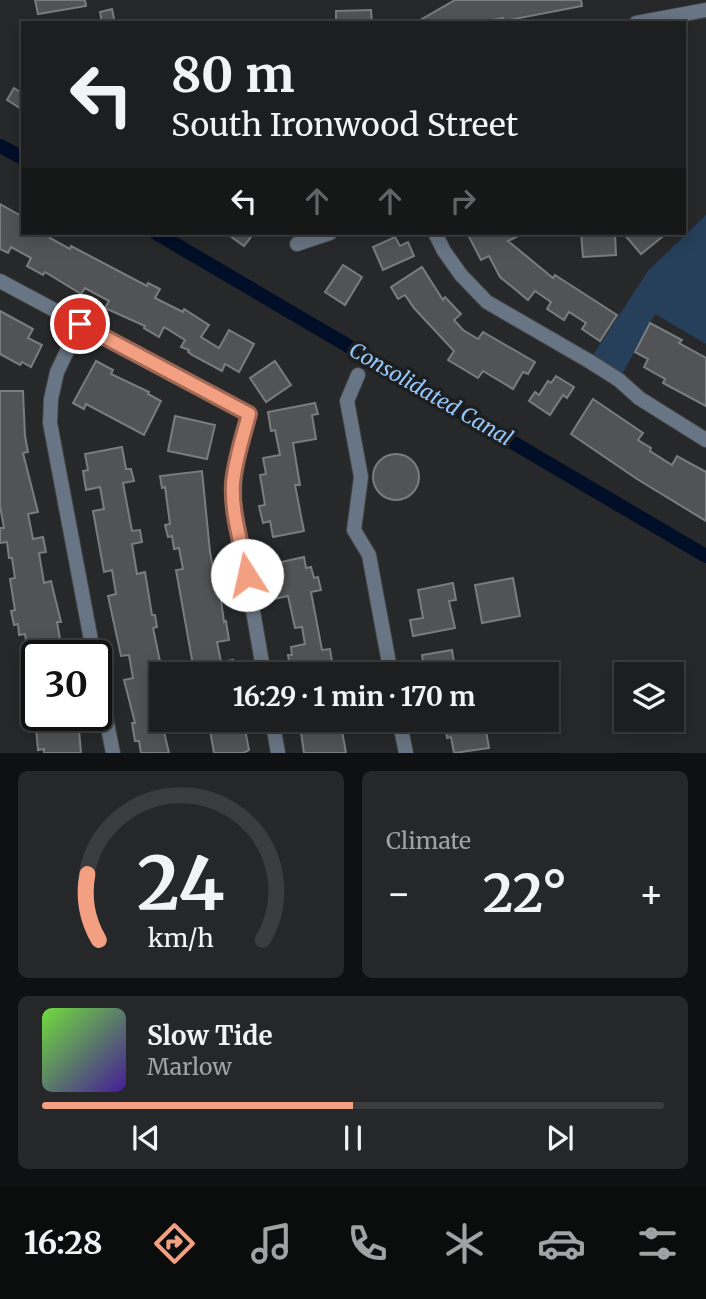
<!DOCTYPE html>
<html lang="en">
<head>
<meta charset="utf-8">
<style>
	:root { --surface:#1c1e1f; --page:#252728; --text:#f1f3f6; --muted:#a0a2a4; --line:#3a3c3d; --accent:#f3a082 }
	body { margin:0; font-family:Merriweather,serif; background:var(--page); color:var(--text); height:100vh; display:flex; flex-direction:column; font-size:26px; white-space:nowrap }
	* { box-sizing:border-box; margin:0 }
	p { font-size:23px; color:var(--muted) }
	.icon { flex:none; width:38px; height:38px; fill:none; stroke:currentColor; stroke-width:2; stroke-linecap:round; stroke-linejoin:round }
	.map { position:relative; height:753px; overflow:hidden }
	.side { display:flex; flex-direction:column; gap:18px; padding:18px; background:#0f1011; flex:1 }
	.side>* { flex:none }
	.hud { position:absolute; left:21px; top:21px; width:665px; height:214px; border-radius:0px; box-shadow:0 4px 18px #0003,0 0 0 2px var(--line); background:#1c1e1f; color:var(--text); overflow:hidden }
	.controls { position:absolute; left:614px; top:662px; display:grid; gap:14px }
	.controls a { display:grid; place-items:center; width:70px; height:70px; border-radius:0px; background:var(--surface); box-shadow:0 4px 18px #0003,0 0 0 2px var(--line); font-size:35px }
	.speed { position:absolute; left:21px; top:640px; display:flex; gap:14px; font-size:35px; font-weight:700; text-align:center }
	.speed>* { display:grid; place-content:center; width:91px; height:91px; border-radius:50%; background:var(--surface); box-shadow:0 4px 18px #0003,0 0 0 2px var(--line); line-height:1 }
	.speed .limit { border:4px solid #111; border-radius:10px; background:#fff; color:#111 }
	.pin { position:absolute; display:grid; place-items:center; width:60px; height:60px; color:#fff; margin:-30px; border:4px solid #fff; border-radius:50%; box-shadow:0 2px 7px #0007 }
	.me { position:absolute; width:77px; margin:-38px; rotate:350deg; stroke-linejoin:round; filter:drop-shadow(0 0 5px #0008) }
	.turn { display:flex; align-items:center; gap:24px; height:147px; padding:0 35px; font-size:32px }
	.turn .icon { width:91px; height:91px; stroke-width:2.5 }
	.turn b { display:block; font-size:49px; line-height:60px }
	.lanes { display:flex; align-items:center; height:66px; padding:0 35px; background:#0003; justify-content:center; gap:35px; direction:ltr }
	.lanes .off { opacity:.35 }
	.big { font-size:52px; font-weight:700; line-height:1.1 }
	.side .widget { flex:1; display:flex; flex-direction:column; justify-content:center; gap:10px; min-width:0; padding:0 24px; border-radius:10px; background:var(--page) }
	.side .dial { align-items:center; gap:0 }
	.dial svg { height:182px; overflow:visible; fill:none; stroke:var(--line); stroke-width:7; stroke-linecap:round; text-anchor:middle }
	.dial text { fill:var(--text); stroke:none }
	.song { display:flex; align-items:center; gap:21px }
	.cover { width:84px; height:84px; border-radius:10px; background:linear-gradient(135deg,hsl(100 70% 55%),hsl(260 70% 35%)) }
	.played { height:7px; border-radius:4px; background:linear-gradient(90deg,var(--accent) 50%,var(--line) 50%) }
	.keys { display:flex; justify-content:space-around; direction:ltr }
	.heat { display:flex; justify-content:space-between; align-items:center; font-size:38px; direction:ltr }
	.side .tiles { flex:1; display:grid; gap:18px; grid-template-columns:1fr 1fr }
	.widget:last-child { grid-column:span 2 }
	.trip { position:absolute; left:149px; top:662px; width:410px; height:70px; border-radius:0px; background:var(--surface); box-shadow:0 4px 18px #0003,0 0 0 2px var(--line); font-weight:700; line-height:70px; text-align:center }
	.dock { display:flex; height:112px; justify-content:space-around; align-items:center; background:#0b0c0c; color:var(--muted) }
	.dock .icon { width:49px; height:49px }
	.dock .selected { color:var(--accent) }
	.dock b { font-size:32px; color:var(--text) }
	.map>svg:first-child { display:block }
	.green { fill:#263f5a }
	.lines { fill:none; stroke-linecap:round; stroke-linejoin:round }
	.canal { stroke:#000e27; stroke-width:14 }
	.building { fill:#515355; stroke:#7a7d7f; stroke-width:2 }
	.minor-casing { stroke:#424445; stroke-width:16 }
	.minor { stroke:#687584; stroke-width:14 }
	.route-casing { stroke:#9e6854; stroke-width:18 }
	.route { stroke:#f3a082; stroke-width:12 }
	.labels { text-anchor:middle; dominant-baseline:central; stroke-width:7; stroke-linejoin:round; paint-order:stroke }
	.water-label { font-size:21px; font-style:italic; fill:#95c6fb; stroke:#1c1e20 }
</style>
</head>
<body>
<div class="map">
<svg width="706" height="753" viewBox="0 0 706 753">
	<rect width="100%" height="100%" fill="#262829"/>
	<polygon class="green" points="706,215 706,344 655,314 619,380 589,361 648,271"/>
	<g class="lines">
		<g class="canal">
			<polyline points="0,146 23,158"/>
			<polyline points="156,233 706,556"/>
		</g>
	</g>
	<g class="building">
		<polygon points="35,0 85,0 86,6 38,14"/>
		<polygon points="455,0 581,0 582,6 504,21 503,18 477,23 415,23"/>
		<polygon points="112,9 115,23 102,23 100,12"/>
		<polygon points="371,10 372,23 336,23 336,11"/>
		<polygon points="14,88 23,94 23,110 7,100"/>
		<polygon points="0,204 23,217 23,233 53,233 50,238 70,249 71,246 147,286 148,283 160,289 155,298 183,312 184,309 209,325 201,337 219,348 229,330 254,344 239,372 225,364 222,371 192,355 188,352 189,350 181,347 185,340 164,327 159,337 144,328 145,326 105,308 109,301 85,288 81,294 45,272 43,275 27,266 31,258 11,247 8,253 0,249"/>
		<polygon points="226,233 254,233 244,246"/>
		<polygon points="467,233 524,233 508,241 553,278 555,275 617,315 600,341 582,329 586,323 569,312 564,320 547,309 551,302 535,291 528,300 500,277 489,256 481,260"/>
		<polygon points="581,233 615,233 616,255 583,257"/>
		<polygon points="623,233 667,233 641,254"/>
		<polygon points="395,237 400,246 408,242 414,256 383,270 373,247"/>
		<polygon points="343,265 362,277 345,305 325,292"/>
		<polygon points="422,267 443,300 445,297 461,314 454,320 463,330 478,339 483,332 535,362 528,374 523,372 513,389 483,371 478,378 448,360 454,351 414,308 405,295 398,299 391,287"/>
		<polygon points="0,311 33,329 28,338 42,345 31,367 22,362 20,365 0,354"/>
		<polygon points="650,323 682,340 679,343 706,358 706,406 663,383 665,379 644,367 648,359 635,352"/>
		<polygon points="96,361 113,370 111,374 149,392 148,394 161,401 144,435 86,404 84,409 73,403"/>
		<polygon points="275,361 291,385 266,402 250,378"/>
		<polygon points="556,376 574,387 567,398 563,395 550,415 529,401 535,392 539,395 548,381 551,383"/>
		<polygon points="0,391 23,391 25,436 28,452 23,453 38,512 28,514 33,539 43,537 46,552 39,553 44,583 51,581 61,622 57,622 60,639 54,640 57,656 37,656 37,696 32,696 23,655 28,654 25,634 19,635 18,624 14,625 11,611 15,610 10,579 15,578 12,558 9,558 7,542 0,543 0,528 4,528 0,506"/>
		<polygon points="593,399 643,433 638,440 651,448 650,451 672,465 677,456 706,472 706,521 637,479 571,434"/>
		<polygon points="315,403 318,414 312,415 316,439 293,443 300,485 295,485 304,531 273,537 270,521 263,523 259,506 265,505 260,475 266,474 263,458 280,455 275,430 271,431 268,412"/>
		<polygon points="175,416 215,425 207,459 168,451"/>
		<polygon points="122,447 126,469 131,469 134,481 123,483 132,531 140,530 142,542 132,544 137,574 145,572 152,615 155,615 157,627 153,628 161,666 161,719 169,753 141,753 139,741 135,741 132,723 135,723 124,680 133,678 129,655 121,656 108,596 116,594 112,570 104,572 93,511 104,509 100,487 86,490 83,471 88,470 85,454"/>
		<circle cx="396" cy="477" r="23"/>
		<polygon points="202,471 210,552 215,579 218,578 224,622 226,621 229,640 217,642 221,662 233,660 235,674 200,674 199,670 194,671 176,570 183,569 179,548 174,549 172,536 168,537 165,525 170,524 165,487 162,488 160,476"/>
		<polygon points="304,557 306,568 311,567 314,578 318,577 321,590 311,592 322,650 330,649 334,674 291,674 288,655 292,655 291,647 305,644 302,627 295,628 288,596 274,599 270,580 275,579 272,564"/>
		<polygon points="513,578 520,616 482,623 475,585"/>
		<polygon points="453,583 456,600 449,601 455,628 413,636 410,620 423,618 418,590"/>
		<polygon points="452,650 456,674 425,674 422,655"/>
		<polygon points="35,716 72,716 75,731 79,730 81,753 44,753 44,749 38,750"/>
		<polygon points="208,719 243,719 249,750 243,753 214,753"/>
		<polygon points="299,719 340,719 346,753 304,753"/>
		<polygon points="444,719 484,719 489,748 454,753 451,737 447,738"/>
	</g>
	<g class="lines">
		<defs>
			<g id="minor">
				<polyline points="636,23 706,10"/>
				<polyline points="435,233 444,251 461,275 487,302 589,361 619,380 639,398 706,440"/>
				<polyline points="297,244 330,233"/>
				<polyline points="0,281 249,414 235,466 234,502 264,674"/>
				<polyline points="80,324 57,372 51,399 50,423 94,656"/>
				<polyline points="358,375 347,401 361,477 354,530 369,555 391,674"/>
				<polyline points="96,668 113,753"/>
				<polyline points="272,719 278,753"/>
				<polyline points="399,719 406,753"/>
			</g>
		</defs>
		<use href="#minor" class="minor-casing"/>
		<use href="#minor" class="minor"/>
	</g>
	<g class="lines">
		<defs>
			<path id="route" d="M 80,324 L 249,414 C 243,437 235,460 233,483 C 231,513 242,545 247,575"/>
		</defs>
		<use href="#route" class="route-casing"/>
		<use href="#route" class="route"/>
	</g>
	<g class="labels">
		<g class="water-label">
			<text transform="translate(431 394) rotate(30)">Consolidated Canal</text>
		</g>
	</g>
</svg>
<div class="controls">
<a><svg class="icon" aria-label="layers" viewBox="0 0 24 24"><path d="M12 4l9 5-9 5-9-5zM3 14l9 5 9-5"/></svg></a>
</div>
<div class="speed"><div class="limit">30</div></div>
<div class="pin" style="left:80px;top:324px;background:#d93025"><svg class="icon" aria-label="arrive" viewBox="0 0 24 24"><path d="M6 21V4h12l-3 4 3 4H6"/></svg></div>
<svg class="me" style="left:247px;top:575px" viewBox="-20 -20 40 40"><circle r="19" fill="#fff"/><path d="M0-13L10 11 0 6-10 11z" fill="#f3a082"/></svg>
<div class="trip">16:29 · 1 min · 170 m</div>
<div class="hud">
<div class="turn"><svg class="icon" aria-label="left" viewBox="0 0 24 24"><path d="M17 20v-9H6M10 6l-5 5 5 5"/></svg><div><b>80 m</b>South Ironwood Street</div></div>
<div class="lanes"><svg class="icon" aria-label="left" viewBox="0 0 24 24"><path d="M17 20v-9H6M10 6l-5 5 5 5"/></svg><svg class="icon off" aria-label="ahead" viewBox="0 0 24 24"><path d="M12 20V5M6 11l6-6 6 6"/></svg><svg class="icon off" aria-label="ahead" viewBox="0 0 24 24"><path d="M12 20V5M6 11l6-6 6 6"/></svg><svg class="icon off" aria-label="right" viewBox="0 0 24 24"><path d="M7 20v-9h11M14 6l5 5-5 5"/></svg></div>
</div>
</div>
<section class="side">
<div class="tiles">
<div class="widget dial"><svg viewBox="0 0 100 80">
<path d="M14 69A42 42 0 1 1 86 69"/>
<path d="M14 69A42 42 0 0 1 9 40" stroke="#f3a082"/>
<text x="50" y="56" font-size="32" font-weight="700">24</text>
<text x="50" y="72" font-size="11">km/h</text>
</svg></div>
<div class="widget"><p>Climate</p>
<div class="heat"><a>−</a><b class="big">22°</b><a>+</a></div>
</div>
<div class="widget">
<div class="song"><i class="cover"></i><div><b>Slow Tide</b><p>Marlow</p></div></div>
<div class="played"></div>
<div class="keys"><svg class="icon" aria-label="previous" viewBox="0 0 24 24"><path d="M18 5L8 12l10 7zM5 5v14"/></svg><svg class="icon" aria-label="pause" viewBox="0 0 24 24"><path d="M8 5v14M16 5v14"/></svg><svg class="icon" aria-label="next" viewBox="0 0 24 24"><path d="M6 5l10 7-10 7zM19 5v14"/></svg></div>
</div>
</div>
</section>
<nav class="dock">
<b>16:28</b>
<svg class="icon selected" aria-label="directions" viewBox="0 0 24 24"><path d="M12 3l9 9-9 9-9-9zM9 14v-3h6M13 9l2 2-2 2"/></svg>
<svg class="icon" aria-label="music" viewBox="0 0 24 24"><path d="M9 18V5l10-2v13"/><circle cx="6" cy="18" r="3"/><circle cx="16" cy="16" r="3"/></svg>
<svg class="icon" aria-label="phone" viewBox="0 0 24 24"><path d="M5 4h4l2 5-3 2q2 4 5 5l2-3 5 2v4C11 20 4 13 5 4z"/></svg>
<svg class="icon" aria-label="climate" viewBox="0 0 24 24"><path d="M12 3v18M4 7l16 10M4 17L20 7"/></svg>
<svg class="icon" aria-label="car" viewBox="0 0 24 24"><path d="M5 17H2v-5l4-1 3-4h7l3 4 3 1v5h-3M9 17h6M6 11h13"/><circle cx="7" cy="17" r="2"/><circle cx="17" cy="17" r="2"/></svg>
<svg class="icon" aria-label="filters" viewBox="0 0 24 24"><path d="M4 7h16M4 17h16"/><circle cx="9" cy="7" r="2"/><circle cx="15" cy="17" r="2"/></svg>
</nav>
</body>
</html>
